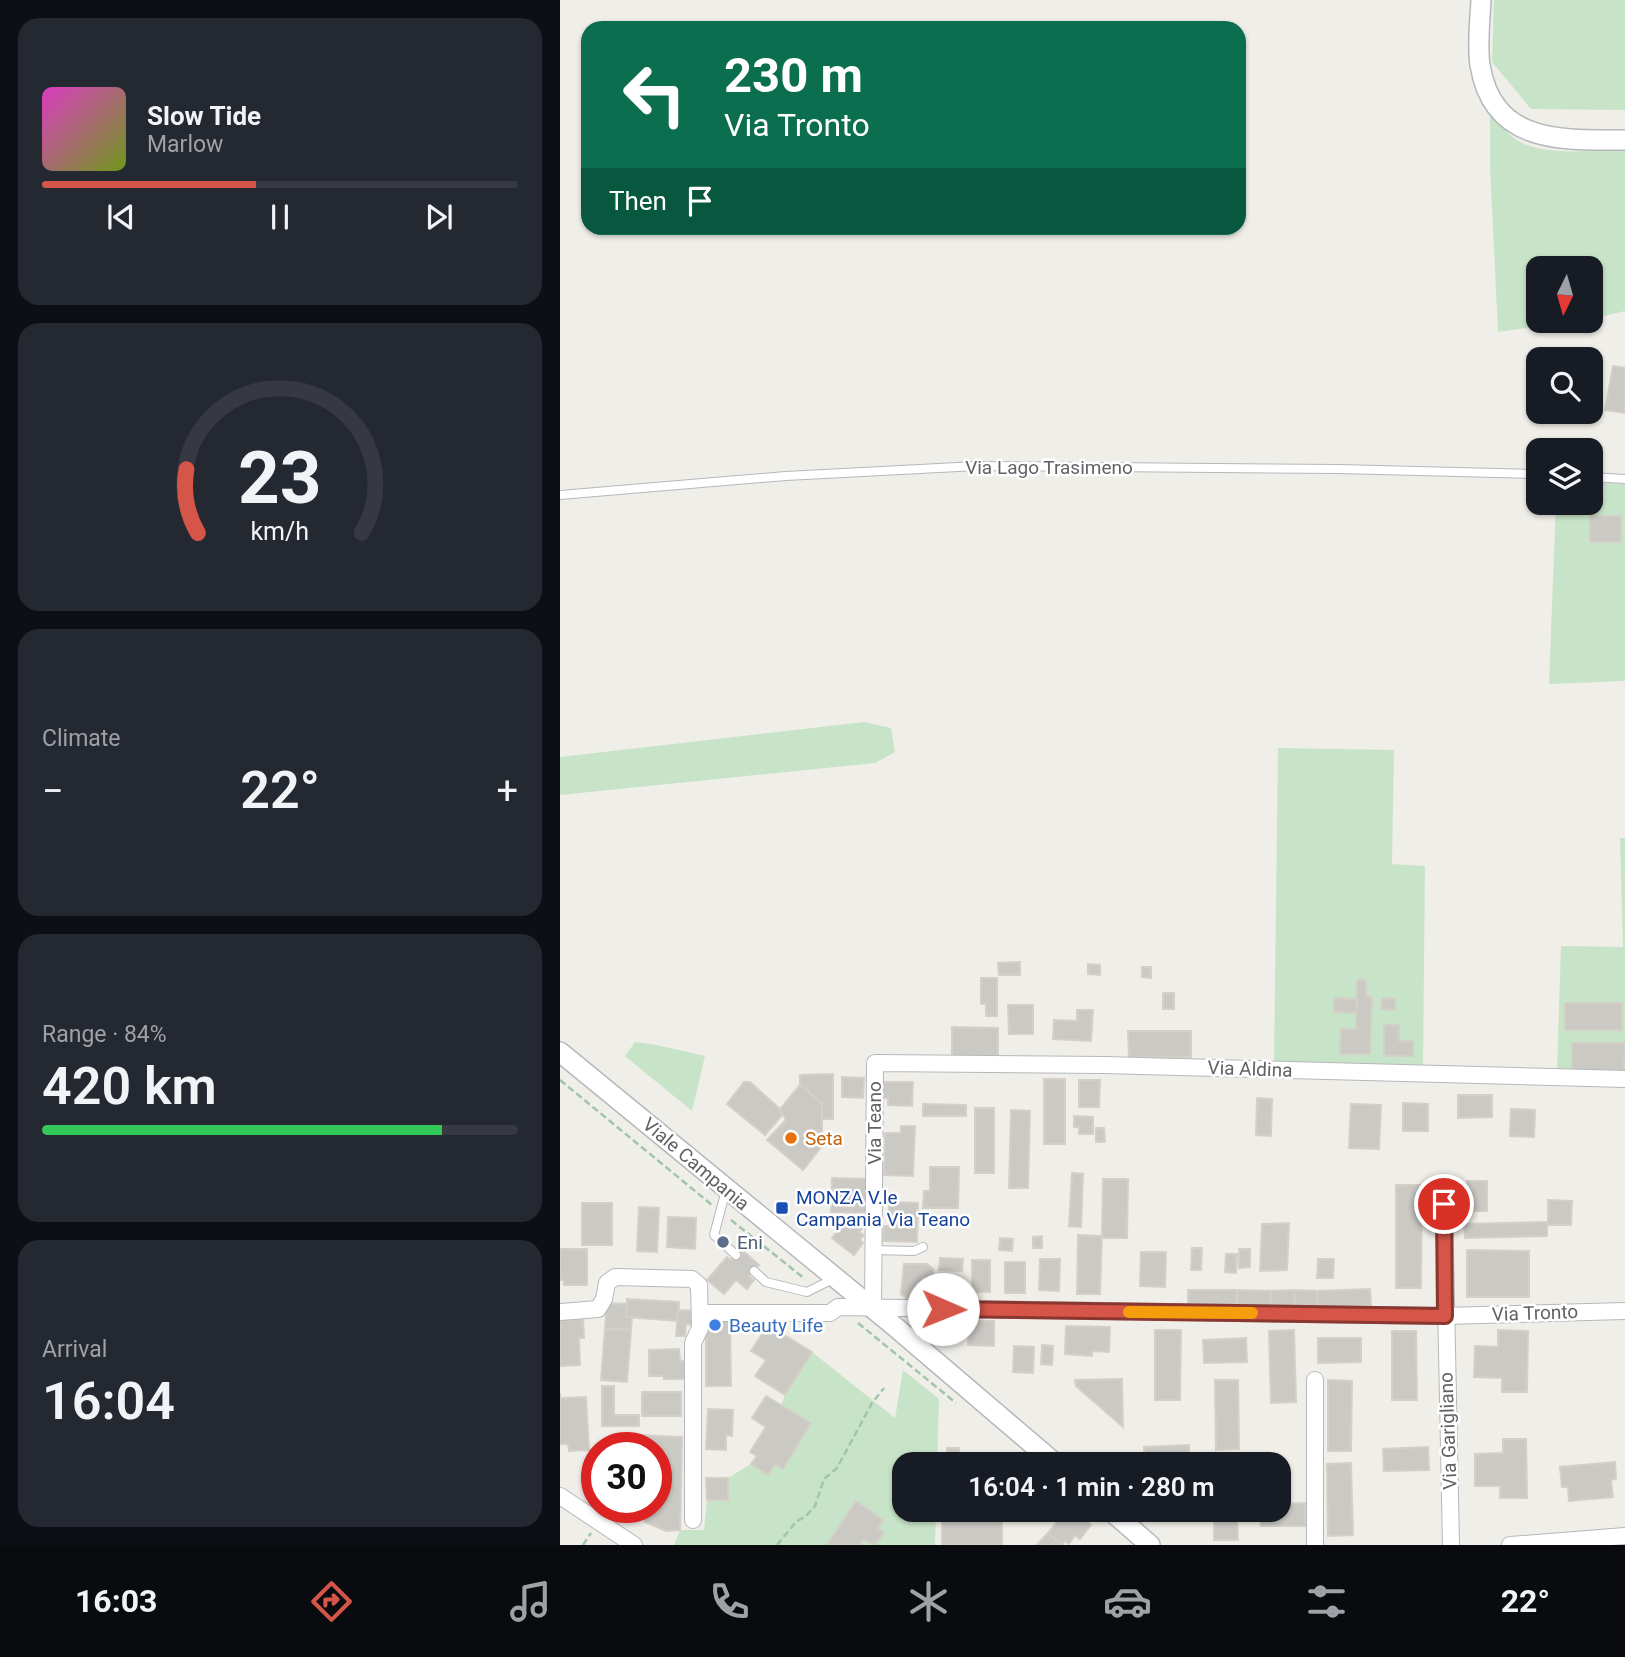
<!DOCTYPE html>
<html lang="en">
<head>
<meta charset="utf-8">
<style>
	:root { --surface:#171b24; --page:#242831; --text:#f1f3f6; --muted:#9ea1a6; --line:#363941; --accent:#d55549 }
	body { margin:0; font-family:Roboto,sans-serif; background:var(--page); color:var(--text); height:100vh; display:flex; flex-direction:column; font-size:26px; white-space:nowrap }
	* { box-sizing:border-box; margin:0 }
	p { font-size:23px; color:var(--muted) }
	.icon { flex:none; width:38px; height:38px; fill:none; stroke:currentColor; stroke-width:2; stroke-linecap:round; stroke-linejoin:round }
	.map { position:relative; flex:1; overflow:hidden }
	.details { display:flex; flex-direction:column; gap:18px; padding:18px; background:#0d0f14; width:560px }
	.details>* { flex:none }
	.guide { position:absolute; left:21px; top:21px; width:665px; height:214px; border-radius:21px; box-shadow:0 2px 5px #0004; background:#0b6e4f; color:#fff; overflow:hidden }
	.needle { width:46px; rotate:185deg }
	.fabs { position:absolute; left:966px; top:256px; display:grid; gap:14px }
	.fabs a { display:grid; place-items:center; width:77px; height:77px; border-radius:14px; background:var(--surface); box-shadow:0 2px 5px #0004; font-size:35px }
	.speed { position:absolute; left:21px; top:1432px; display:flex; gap:14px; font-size:35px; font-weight:700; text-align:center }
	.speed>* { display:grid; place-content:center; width:91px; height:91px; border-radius:50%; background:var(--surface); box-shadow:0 2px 5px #0004; line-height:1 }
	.speed .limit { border:10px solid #d22; background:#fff; color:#111 }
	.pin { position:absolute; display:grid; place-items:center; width:60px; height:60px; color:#fff; margin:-30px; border:4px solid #fff; border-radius:50%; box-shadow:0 2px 7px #0007 }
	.me { position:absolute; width:77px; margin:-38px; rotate:91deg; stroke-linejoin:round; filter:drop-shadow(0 0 5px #0008) }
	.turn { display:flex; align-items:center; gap:24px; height:147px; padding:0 28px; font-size:32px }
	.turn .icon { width:91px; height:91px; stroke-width:2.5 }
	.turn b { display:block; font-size:49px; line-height:60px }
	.then { display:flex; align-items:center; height:66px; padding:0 28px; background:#0003; gap:14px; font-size:26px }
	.big { font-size:52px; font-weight:600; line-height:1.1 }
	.details .card { flex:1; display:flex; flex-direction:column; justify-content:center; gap:10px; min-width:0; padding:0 24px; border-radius:21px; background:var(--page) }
	.details .dial { align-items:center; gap:0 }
	.dial svg { height:182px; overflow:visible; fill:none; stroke:var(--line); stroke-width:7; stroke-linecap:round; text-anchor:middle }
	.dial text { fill:var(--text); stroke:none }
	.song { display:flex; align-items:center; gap:21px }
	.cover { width:84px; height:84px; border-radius:10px; background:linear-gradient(135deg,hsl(310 70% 55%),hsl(80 70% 35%)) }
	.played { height:7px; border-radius:4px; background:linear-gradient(90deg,var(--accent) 45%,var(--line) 45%) }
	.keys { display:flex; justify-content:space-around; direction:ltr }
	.heat { display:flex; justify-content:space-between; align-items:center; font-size:38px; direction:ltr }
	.charge { height:10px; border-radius:5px; background:linear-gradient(90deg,#34c759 84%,var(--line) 0) }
	.trip { position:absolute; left:332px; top:1452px; width:399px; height:70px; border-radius:21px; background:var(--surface); box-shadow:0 2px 5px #0004; font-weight:600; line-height:70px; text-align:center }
	.tab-bar { display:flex; height:112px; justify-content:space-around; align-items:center; background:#090b0e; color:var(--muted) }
	.tab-bar .icon { width:49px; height:49px }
	.tab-bar .on { color:var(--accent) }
	.tab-bar b { font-size:32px; color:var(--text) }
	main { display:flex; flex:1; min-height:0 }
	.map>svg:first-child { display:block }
	.green { fill:#c8e4c8 }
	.building { fill:#cbc9c4; stroke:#d4d0c7; stroke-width:2 }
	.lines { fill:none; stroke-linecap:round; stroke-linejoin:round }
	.service-casing { stroke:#b5b8bb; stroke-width:10 }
	.minor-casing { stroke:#b5b8bb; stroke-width:18 }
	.tertiary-casing { stroke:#b5b8bb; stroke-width:22 }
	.path { stroke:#a2c4ac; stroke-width:2.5; stroke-dasharray:7 3.5; stroke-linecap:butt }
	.service { stroke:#fff; stroke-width:8 }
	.minor { stroke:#fff; stroke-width:16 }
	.tertiary { stroke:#fff; stroke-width:19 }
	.route-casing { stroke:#8a372f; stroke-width:18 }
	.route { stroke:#d55549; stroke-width:12 }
	.slow { stroke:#f59e0b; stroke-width:12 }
	.food-dot { fill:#e8710a; stroke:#fff; stroke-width:2.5 }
	.transit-dot { fill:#1a4fb4; stroke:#fff; stroke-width:2.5 }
	.service-dot { fill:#5c6f8a; stroke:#fff; stroke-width:2.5 }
	.shop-dot { fill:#3f7fe0; stroke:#fff; stroke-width:2.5 }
	.labels { text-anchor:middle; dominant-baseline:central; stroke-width:5; stroke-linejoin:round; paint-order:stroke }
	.street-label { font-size:19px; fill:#606366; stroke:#fff }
	.food-label { font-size:19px; fill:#c56008; stroke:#fff; text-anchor:start }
	.transit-label { font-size:19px; fill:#164399; stroke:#fff; text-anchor:start }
	.service-label { font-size:19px; fill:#4e5e75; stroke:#fff; text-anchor:start }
	.shop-label { font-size:19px; fill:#366cbe; stroke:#fff; text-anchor:start }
</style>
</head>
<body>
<main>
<section class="details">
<div class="card">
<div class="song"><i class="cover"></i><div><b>Slow Tide</b><p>Marlow</p></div></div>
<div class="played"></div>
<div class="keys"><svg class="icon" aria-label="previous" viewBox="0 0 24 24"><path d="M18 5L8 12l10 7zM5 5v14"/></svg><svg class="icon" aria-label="pause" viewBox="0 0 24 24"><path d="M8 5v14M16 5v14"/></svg><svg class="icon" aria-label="next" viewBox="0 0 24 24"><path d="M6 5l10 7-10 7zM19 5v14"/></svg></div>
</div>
<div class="card dial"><svg viewBox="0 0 100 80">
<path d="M14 69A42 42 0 1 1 86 69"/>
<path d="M14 69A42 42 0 0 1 9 41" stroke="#d55549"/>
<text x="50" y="56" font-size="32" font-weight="700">23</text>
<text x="50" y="72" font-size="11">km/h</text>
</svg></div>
<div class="card"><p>Climate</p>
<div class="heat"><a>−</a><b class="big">22°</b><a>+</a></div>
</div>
<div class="card"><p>Range · 84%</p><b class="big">420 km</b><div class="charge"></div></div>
<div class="card"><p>Arrival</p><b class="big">16:04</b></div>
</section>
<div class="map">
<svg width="1065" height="1545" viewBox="0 0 1065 1545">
	<rect width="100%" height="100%" fill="#f0eee8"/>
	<g class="green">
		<polygon points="934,0 1065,0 1065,110 971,109 932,62"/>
		<path d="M 930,115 C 938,123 946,132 954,138 C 980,158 1034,150 1065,149 L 1065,311 L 1031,319 L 1031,268 L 978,268 L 978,320 L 1022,320 L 938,332 L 930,166 Z"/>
		<polygon points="1031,482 1065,484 1065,681 989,684 996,502 1031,502"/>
		<polygon points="304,722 331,728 335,752 315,763 0,795 0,757"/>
		<polygon points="718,748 834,750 832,864 865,866 863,1068 714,1064"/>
		<polygon points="1060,838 1065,838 1065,1072 997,1071 1001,946 1063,947"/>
		<polygon points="75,1042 97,1045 145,1056 132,1111 65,1056"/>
		<polygon points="252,1352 335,1418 343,1370 379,1399 377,1465 345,1465 345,1510 376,1510 375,1545 114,1545 120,1530 144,1530 147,1500 168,1500 168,1478 191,1464 208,1475 215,1464 222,1468 251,1423 221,1405 225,1395"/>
	</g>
	<g class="building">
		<polygon points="1053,366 1065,368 1065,413 1045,410"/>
		<rect x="1030" y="516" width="31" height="26"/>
		<polygon points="460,962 460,975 439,975 438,963"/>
		<polygon points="528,964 540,965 540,975 528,974"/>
		<polygon points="582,967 591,967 591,978 582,977"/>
		<polygon points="421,978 437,978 437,1016 426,1016 426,1004 421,1004"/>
		<polygon points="797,980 806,980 806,997 812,997 810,1054 780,1054 781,1029 796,1029"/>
		<rect x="603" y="993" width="11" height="16"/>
		<polygon points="774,998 797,999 796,1013 774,1012"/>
		<polygon points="822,998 835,999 835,1010 821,1009"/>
		<rect x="1005" y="1003" width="57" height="27"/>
		<polygon points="448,1005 473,1005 473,1034 449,1034"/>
		<polygon points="517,1010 533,1010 531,1041 493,1039 494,1020 517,1021"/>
		<polygon points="824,1025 839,1025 839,1041 853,1041 853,1056 824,1056"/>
		<polygon points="392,1027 438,1028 438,1056 392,1056"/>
		<polygon points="568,1031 631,1031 631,1057 569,1057"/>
		<polygon points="1012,1043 1065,1043 1064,1071 1012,1071"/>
		<polygon points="273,1074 273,1119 262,1119 262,1103 240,1085 240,1075"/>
		<polygon points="282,1077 304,1078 303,1098 282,1097"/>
		<rect x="484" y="1079" width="21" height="65"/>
		<polygon points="519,1080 540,1080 539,1107 519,1107"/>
		<polygon points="184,1082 190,1082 220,1109 222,1115 205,1135 167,1104"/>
		<polygon points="323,1082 353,1082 352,1106 328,1105 328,1098 323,1098"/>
		<polygon points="240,1085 262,1103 262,1146 243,1170 207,1140 226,1120 220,1109"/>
		<polygon points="898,1095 932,1095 932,1117 898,1118"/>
		<polygon points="697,1098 712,1099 711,1136 696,1135"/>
		<polygon points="843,1103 868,1104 868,1131 843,1131"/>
		<polygon points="363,1104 406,1105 406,1116 363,1116"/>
		<polygon points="791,1104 821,1105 819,1149 789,1148"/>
		<rect x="415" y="1108" width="19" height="65"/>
		<polygon points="951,1109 975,1110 974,1137 950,1136"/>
		<polygon points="451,1110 470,1111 468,1188 449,1188"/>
		<polygon points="514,1116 533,1117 533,1134 519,1134 519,1127 514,1127"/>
		<polygon points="341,1126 355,1126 353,1176 324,1175 325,1133 341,1133"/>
		<polygon points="536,1128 544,1128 545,1142 536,1142"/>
		<polygon points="370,1167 399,1167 398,1208 363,1208 364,1191 370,1191"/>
		<polygon points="512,1173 523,1174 521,1227 509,1226"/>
		<polygon points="272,1178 308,1179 307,1213 271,1212"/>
		<polygon points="875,1178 891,1178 891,1198 875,1197"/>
		<polygon points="543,1179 568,1179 567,1238 542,1238"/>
		<rect x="907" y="1181" width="20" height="30"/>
		<polygon points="836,1185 862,1185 861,1288 836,1288"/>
		<polygon points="988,1200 1012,1201 1011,1225 988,1225"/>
		<polygon points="329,1202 358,1203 357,1242 323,1241 324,1226 329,1226"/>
		<rect x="22" y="1203" width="30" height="42"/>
		<polygon points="79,1207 99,1208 97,1252 77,1251"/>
		<polygon points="290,1215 304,1226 299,1232 304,1235 300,1240 303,1243 294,1255 272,1238"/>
		<polygon points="108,1217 136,1218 135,1249 107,1247"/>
		<polygon points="987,1222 987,1236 905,1238 904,1224"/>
		<polygon points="729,1223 727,1270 700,1271 702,1224"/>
		<polygon points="518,1235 542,1236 540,1294 517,1294"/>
		<polygon points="482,1236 482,1248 473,1248 473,1237"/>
		<polygon points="440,1238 453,1239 452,1251 439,1250"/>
		<polygon points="632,1248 642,1248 641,1270 631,1270"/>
		<polygon points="0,1249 27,1249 27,1285 4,1285 4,1280 0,1280"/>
		<polygon points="181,1249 199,1265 189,1276 194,1280 187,1289 176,1280 164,1294 147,1280 167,1257 171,1260"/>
		<polygon points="679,1249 690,1249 690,1267 679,1268"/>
		<polygon points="907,1250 969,1251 969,1297 907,1297"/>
		<polygon points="581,1252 606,1252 605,1287 580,1286"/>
		<polygon points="666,1254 677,1254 676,1273 665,1272"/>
		<polygon points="380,1258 403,1259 402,1271 379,1270"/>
		<polygon points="480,1259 500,1259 499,1291 479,1290"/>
		<polygon points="758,1259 774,1259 773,1278 757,1278"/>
		<rect x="412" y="1260" width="18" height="32"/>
		<rect x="445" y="1262" width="20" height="31"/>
		<polygon points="344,1264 367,1264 373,1269 372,1299 348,1299 341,1294"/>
		<polygon points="810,1289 811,1305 758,1307 757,1291"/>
		<polygon points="628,1290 677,1290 677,1308 628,1307"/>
		<polygon points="677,1290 711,1291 711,1308 677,1308"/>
		<polygon points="734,1290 735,1307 711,1308 711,1291"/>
		<polygon points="734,1290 757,1291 758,1307 735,1307"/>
		<polygon points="67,1299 119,1302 118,1321 66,1317"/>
		<polygon points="47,1303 67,1304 66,1317 72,1317 71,1330 45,1329"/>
		<polygon points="118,1310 137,1311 136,1325 126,1324 125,1336 116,1336"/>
		<polygon points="0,1319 23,1319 24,1338 19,1338 20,1365 0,1366"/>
		<polygon points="146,1321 170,1321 171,1386 146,1386"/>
		<polygon points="409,1321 434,1321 434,1346 408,1345"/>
		<polygon points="208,1325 252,1352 225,1395 195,1376 206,1360 191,1351"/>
		<polygon points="506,1326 550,1327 549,1352 532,1351 532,1356 505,1354"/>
		<polygon points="45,1329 71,1330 67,1382 41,1380"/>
		<polygon points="595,1330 621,1330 620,1400 595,1400"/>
		<polygon points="734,1330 736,1402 711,1403 709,1331"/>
		<polygon points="938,1330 968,1331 967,1392 942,1392 942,1378 914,1377 915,1346 938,1347"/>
		<polygon points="832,1331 856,1331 857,1400 832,1400"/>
		<polygon points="686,1338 687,1362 644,1363 643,1340"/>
		<polygon points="758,1338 801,1338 801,1362 758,1363"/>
		<polygon points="482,1345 493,1346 492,1365 481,1364"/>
		<polygon points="454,1346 474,1347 473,1373 453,1372"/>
		<polygon points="119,1349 120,1361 125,1361 126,1379 104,1379 104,1376 89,1376 89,1350"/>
		<polygon points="562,1379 563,1427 516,1386 515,1380"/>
		<polygon points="655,1380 678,1380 679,1449 656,1450"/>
		<polygon points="768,1380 792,1381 791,1451 768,1451"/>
		<polygon points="42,1386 54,1386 54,1415 79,1415 79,1426 42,1426"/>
		<rect x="82" y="1392" width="39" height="24"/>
		<polygon points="0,1393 0,1398 26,1397 29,1450 9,1451 8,1444 0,1444"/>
		<polygon points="206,1396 251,1423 223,1469 215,1464 208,1475 191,1464 197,1456 190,1452 206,1427 192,1418"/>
		<polygon points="148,1409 173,1410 172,1436 166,1435 166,1450 146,1449"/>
		<polygon points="54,1434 122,1437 120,1530 106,1531 85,1522 85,1507 96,1507 96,1447 54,1447"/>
		<polygon points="943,1439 966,1439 967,1498 940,1498 940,1486 915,1486 915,1454 943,1453"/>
		<polygon points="629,1445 630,1465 585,1465 584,1447"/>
		<polygon points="868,1447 869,1470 824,1471 823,1449"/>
		<rect x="387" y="1448" width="12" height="17"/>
		<polygon points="1055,1462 1056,1479 1051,1480 1053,1497 1009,1501 1008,1487 1002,1487 1000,1467"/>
		<polygon points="791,1463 793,1535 768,1536 767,1464"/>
		<polygon points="146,1478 168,1478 168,1500 147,1500"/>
		<polygon points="296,1501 323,1520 318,1528 324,1533 315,1545 303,1539 300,1545 267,1545"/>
		<polygon points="745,1503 745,1526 701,1526 701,1510 719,1510 719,1504"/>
		<rect x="382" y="1510" width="60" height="35"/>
		<polygon points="507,1510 513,1510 531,1525 520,1539 515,1535 509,1544 505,1541 502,1545 488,1533"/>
		<polygon points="654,1510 677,1510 678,1540 654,1540"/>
		<polygon points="488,1533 502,1545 477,1545"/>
	</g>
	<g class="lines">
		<defs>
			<g id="service">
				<polyline points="1031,477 1065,479"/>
				<polyline points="0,495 226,476 417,466 779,469 978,474"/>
				<polyline points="166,1190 154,1235 176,1255"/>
				<polyline points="313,1250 354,1251 363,1247"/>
				<polyline points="194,1271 206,1282 247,1292 273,1279"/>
			</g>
			<g id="minor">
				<polyline points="884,1204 891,1545"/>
				<polyline points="313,1310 315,1063 544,1065 1065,1079"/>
				<polyline points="0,1312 38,1309 44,1299 47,1283 55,1277 132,1279 139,1285 140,1328 133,1343 133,1520"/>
				<polyline points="141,1313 270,1313 278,1307 885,1316 1065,1311"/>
				<polyline points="0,1496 74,1545"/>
				<polyline points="755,1545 755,1380"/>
				<polyline points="950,1545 1065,1536"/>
			</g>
			<g id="tertiary">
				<path d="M 921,0 C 920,21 917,44 920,65 C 933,145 1003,140 1065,140"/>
				<polyline points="0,1052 333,1325 497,1465"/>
				<polyline points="550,1510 590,1545"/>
			</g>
		</defs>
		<use href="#service" class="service-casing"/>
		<use href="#minor" class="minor-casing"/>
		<use href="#tertiary" class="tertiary-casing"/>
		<g class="path">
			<polyline points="0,1080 152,1205"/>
			<polyline points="171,1220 245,1279"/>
			<polyline points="298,1323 396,1403"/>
			<polyline points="527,1510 534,1516"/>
			<polyline points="23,1545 31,1533"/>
			<polyline points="217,1545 236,1522 246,1516 255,1506 264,1479 277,1468 312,1403 324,1388"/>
		</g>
		<use href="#service" class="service"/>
		<use href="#minor" class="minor"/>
		<use href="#tertiary" class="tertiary"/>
	</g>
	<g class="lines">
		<defs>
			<polyline id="route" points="383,1309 885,1316 884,1204"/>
		</defs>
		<use href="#route" class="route-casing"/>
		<use href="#route" class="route"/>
		<polyline class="slow" points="569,1312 692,1313"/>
	</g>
	<circle class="food-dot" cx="231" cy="1138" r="7"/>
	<rect class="transit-dot" x="215" y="1201" width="14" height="14" rx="3.5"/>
	<circle class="service-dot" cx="163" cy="1242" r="7"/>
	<circle class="shop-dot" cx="155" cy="1325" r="7"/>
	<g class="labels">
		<g class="street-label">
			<text x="489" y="467">Via Lago Trasimeno</text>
			<text transform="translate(690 1069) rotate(2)">Via Aldina</text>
			<text transform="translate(314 1123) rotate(-90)">Via Teano</text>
			<text transform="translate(136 1164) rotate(40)">Viale Campania</text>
			<text transform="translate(975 1313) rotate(-2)">Via Tronto</text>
			<text transform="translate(888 1431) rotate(-92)">Via Garigliano</text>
		</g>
		<g class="food-label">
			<text x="245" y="1138">Seta</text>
		</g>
		<g class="transit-label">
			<text x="236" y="1197">MONZA V.le<tspan x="236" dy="22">Campania Via Teano</tspan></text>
		</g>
		<g class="service-label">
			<text x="177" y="1242">Eni</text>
		</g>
		<g class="shop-label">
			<text x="169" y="1325">Beauty Life</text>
		</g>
	</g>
</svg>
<div class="fabs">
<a><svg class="needle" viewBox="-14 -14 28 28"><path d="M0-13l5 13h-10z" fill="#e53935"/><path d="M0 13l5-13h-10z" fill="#9ea1a6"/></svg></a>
<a><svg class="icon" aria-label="search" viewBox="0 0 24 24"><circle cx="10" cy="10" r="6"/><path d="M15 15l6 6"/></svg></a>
<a><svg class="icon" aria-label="layers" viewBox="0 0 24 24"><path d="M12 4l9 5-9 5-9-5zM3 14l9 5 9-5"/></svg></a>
</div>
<div class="speed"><div class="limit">30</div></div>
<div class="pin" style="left:884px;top:1204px;background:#d93025"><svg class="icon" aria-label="arrive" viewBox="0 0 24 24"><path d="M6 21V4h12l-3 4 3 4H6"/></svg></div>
<svg class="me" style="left:383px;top:1309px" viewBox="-20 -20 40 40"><circle r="19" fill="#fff"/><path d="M0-13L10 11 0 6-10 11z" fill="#d55549"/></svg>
<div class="trip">16:04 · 1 min · 280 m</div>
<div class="guide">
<div class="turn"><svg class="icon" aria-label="left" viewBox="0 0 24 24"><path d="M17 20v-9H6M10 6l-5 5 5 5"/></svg><div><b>230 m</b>Via Tronto</div></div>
<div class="then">Then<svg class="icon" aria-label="arrive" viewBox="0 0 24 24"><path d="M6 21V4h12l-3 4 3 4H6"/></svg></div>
</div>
</div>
</main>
<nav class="tab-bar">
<b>16:03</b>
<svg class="icon on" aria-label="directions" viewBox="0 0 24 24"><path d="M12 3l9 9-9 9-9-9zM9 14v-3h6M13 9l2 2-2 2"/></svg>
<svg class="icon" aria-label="music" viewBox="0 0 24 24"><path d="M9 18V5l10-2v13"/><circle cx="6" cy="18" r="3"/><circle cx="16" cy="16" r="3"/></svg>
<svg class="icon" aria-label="phone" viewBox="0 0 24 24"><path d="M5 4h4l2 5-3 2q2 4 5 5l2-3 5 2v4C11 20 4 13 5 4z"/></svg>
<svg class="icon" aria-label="climate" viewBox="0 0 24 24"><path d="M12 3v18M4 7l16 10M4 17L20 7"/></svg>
<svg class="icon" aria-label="car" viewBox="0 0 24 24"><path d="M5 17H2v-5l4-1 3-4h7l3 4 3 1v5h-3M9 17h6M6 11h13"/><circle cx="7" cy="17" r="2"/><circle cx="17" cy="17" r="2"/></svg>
<svg class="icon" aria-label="filters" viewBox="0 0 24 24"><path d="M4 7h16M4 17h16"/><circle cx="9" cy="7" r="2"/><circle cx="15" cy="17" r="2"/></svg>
<b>22°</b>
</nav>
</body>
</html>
